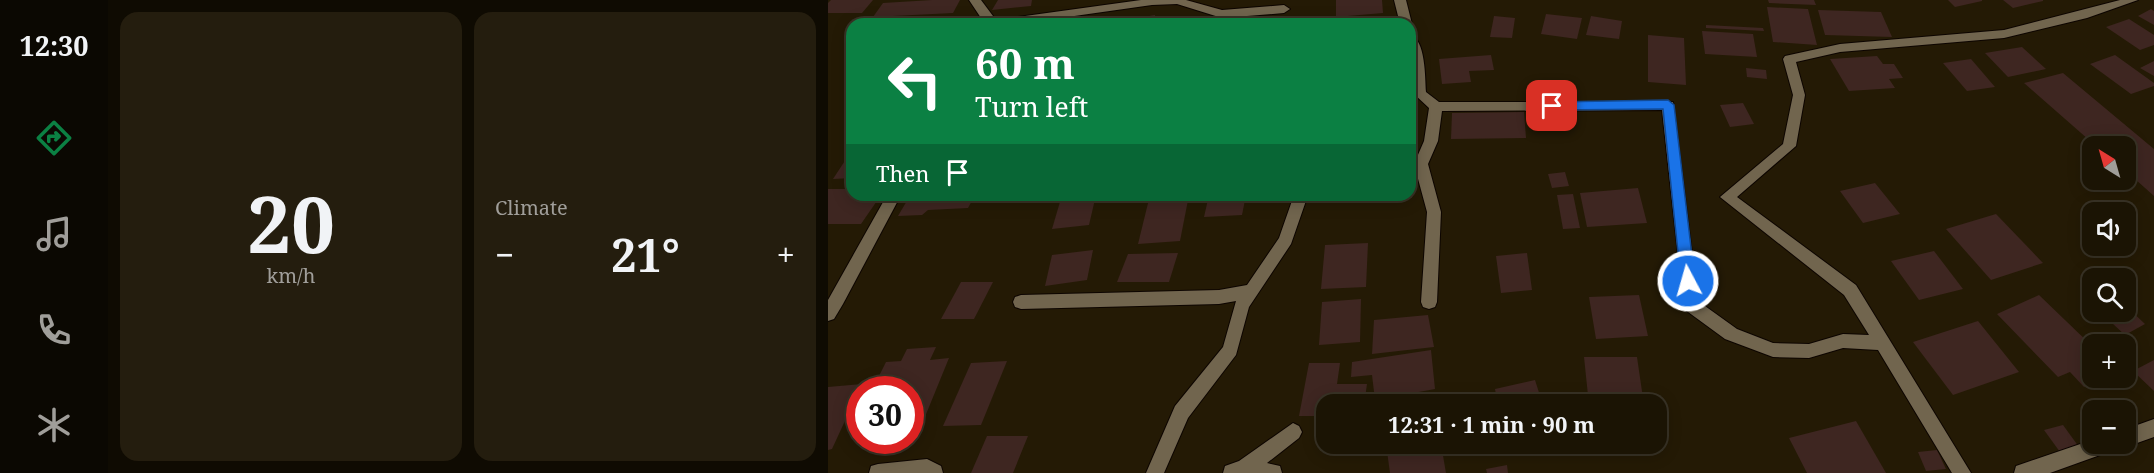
<!DOCTYPE html>
<html lang="en">
<head>
<meta charset="utf-8">
<style>
	:root { --surface:#1b1404; --page:#241d0e; --text:#f1f3f6; --muted:#a09e9a; --line:#393326; --accent:#0b8043 }
	body { margin:0; font-family:"Noto Serif",serif; background:var(--page); color:var(--text); height:100vh; display:flex; flex-direction:column; font-size:22px; white-space:nowrap }
	* { box-sizing:border-box; margin:0 }
	p { font-size:20px; color:var(--muted) }
	.icon { flex:none; width:33px; height:33px; fill:none; stroke:currentColor; stroke-width:2; stroke-linecap:round; stroke-linejoin:round }
	.map { position:relative; flex:1; overflow:hidden }
	.sheet { display:flex; flex-direction:column; gap:12px; padding:12px; background:#0f0b02; width:720px }
	.sheet>* { flex:none }
	.top-card { position:absolute; left:18px; top:18px; width:570px; height:183px; border-radius:18px; box-shadow:0 3px 15px #0003,0 0 0 2px var(--line); background:#0b8043; color:#fff; overflow:hidden }
	.needle { width:39px; rotate:323deg }
	.fabs { position:absolute; left:1254px; top:136px; display:grid; gap:12px }
	.fabs a { display:grid; place-items:center; width:54px; height:54px; border-radius:12px; background:var(--surface); box-shadow:0 3px 15px #0003,0 0 0 2px var(--line); font-size:30px }
	.speed { position:absolute; left:18px; top:376px; display:flex; gap:12px; font-size:30px; font-weight:700; text-align:center }
	.speed>* { display:grid; place-content:center; width:78px; height:78px; border-radius:50%; background:var(--surface); box-shadow:0 3px 15px #0003,0 0 0 2px var(--line); line-height:1 }
	.speed .limit { border:9px solid #d22; background:#fff; color:#111 }
	.pin { position:absolute; display:grid; place-items:center; width:51px; height:51px; color:#fff; margin:-26px; border-radius:12px; box-shadow:0 3px 9px #0006 }
	.me { position:absolute; width:66px; margin:-33px; rotate:354deg; stroke-linejoin:round; filter:drop-shadow(0 0 4px #0008) }
	.turn { display:flex; align-items:center; gap:21px; height:126px; padding:0 30px; font-size:27px }
	.turn .icon { width:78px; height:78px; stroke-width:2.5 }
	.turn b { display:block; font-size:42px; line-height:51px }
	.then { display:flex; align-items:center; height:57px; padding:0 30px; background:#0003; gap:12px; font-size:22px }
	.big { font-size:45px; font-weight:700; line-height:1.1 }
	.sheet .widget { flex:1; display:flex; flex-direction:column; justify-content:center; gap:9px; min-width:0; padding:0 21px; border-radius:18px; background:var(--page) }
	.sheet .dial { align-items:center; gap:0 }
	.dial b { font-size:78px; line-height:1 }
	.heat { display:flex; justify-content:space-between; align-items:center; font-size:33px; direction:ltr }
	.sheet .tiles { flex:1; display:grid; gap:12px; grid-template-columns:repeat(2,1fr) }
	.trip { position:absolute; left:488px; top:394px; width:351px; height:60px; border-radius:18px; background:var(--surface); box-shadow:0 3px 15px #0003,0 0 0 2px var(--line); font-weight:700; line-height:60px; text-align:center }
	main { display:flex; flex:1; min-height:0 }
	.tab-bar { display:flex; flex-direction:column; width:108px; justify-content:space-around; align-items:center; background:#0b0802; color:var(--muted) }
	.tab-bar .icon { width:42px; height:42px }
	.tab-bar .current { color:var(--accent) }
	.tab-bar b { font-size:27px; color:var(--text) }
	.map>svg:first-child { display:block }
	.building { fill:#3e2621 }
	.lines { fill:none; stroke-linecap:round; stroke-linejoin:round }
	.street-casing { stroke:#0d0500; stroke-width:2 }
	.street { fill:#71654e; fill-rule:evenodd }
	.route { fill:#1a73e8; stroke:#114b97; stroke-width:1.5 }
</style>
</head>
<body>
<main>
<nav class="tab-bar">
<b>12:30</b>
<svg class="icon current" aria-label="directions" viewBox="0 0 24 24"><path d="M12 3l9 9-9 9-9-9zM9 14v-3h6M13 9l2 2-2 2"/></svg>
<svg class="icon" aria-label="music" viewBox="0 0 24 24"><path d="M9 18V5l10-2v13"/><circle cx="6" cy="18" r="3"/><circle cx="16" cy="16" r="3"/></svg>
<svg class="icon" aria-label="phone" viewBox="0 0 24 24"><path d="M5 4h4l2 5-3 2q2 4 5 5l2-3 5 2v4C11 20 4 13 5 4z"/></svg>
<svg class="icon" aria-label="climate" viewBox="0 0 24 24"><path d="M12 3v18M4 7l16 10M4 17L20 7"/></svg>
</nav>
<section class="sheet">
<div class="tiles">
<div class="widget dial"><b>20</b><p>km/h</p></div>
<div class="widget"><p>Climate</p>
<div class="heat"><a>−</a><b class="big">21°</b><a>+</a></div>
</div>
</div>
</section>
<div class="map">
<svg width="1326" height="473" viewBox="0 0 1326 473">
	<rect width="100%" height="100%" fill="#241a05"/>
	<g class="building">
		<polygon points="3,0 45,0 34,13 0,13 0,3"/>
		<polygon points="104,0 132,0 125,13 45,17 55,3"/>
		<polygon points="170,0 204,0 203,6 164,10"/>
		<polygon points="508,0 554,0 555,13 508,17"/>
		<polygon points="940,0 986,0 988,5 941,3"/>
		<polygon points="1120,0 1154,0 1154,1 1127,7"/>
		<polygon points="1175,0 1215,0 1215,1 1185,8"/>
		<polygon points="939,7 980,9 989,45 945,42"/>
		<polygon points="1323,9 1326,11 1326,25 1310,16"/>
		<polygon points="990,10 1053,12 1064,37 997,35"/>
		<polygon points="718,14 754,18 749,39 713,34"/>
		<polygon points="327,15 327,24 280,24 280,23"/>
		<polygon points="666,16 687,18 684,38 662,37"/>
		<polygon points="763,16 794,21 791,39 758,35"/>
		<polygon points="569,18 571,24 540,24 540,23"/>
		<polygon points="1301,19 1326,35 1326,45 1312,50 1278,27"/>
		<polygon points="878,25 935,28 936,31 878,28"/>
		<polygon points="874,31 925,34 929,57 877,54"/>
		<polygon points="820,35 856,38 858,85 820,82"/>
		<polygon points="1194,47 1218,69 1180,77 1157,53"/>
		<polygon points="663,55 666,70 641,71 643,82 614,84 611,59"/>
		<polygon points="1287,55 1326,83 1326,86 1303,94 1262,64"/>
		<polygon points="1049,56 1055,64 1066,64 1075,78 1061,79 1067,88 1021,91 1002,59"/>
		<polygon points="1143,59 1167,87 1139,91 1115,63"/>
		<polygon points="1326,61 1326,76 1312,68"/>
		<polygon points="918,68 938,70 939,79 919,77"/>
		<polygon points="1235,73 1326,149 1326,196 1298,171 1298,147 1269,147 1196,83"/>
		<polygon points="915,103 926,124 902,127 892,105"/>
		<polygon points="696,112 698,138 623,139 624,113"/>
		<polygon points="24,150 24,178 5,179"/>
		<polygon points="737,172 741,186 724,188 720,174"/>
		<polygon points="1047,183 1072,214 1035,223 1012,191"/>
		<polygon points="810,188 819,223 759,227 752,193"/>
		<polygon points="0,189 24,189 24,195 53,195 33,224 0,224"/>
		<polygon points="745,194 752,228 735,229 729,195"/>
		<polygon points="94,195 147,195 140,208 100,210 94,215 70,216 80,199"/>
		<polygon points="234,195 268,195 261,225 224,229"/>
		<polygon points="322,195 361,195 352,241 310,244"/>
		<polygon points="381,195 418,195 414,215 376,217"/>
		<polygon points="1168,214 1215,263 1163,280 1118,229"/>
		<polygon points="540,243 538,287 493,289 497,245"/>
		<polygon points="265,250 259,280 217,286 224,255"/>
		<polygon points="1106,251 1135,289 1091,300 1063,261"/>
		<polygon points="350,253 341,282 289,282 300,254"/>
		<polygon points="699,253 704,290 673,293 668,256"/>
		<polygon points="133,282 165,282 146,319 113,319"/>
		<polygon points="811,295 820,336 768,339 761,297"/>
		<polygon points="1211,295 1264,346 1264,378 1273,378 1256,387 1242,372 1230,377 1169,314"/>
		<polygon points="533,299 532,342 491,345 494,302"/>
		<polygon points="1298,306 1317,324 1297,335 1272,312 1298,312"/>
		<polygon points="600,315 606,347 544,354 546,320"/>
		<polygon points="1150,321 1191,372 1125,395 1085,342"/>
		<polygon points="108,347 102,360 121,358 92,429 82,430 82,390 44,390 58,362 73,361 79,349"/>
		<polygon points="603,350 607,389 547,400 544,375 523,377 524,362"/>
		<polygon points="756,357 809,357 816,405 761,405"/>
		<polygon points="1326,360 1326,391 1305,371"/>
		<polygon points="179,361 153,425 115,426 143,363"/>
		<polygon points="481,363 512,363 509,384 539,384 536,405 498,405 498,416 471,416"/>
		<polygon points="707,380 715,405 670,405 667,389"/>
		<polygon points="34,384 4,449 0,450 0,387"/>
		<polygon points="1028,421 1058,473 979,473 961,438"/>
		<polygon points="1235,425 1251,447 1232,452 1216,430"/>
		<polygon points="159,436 200,436 185,473 143,473"/>
		<polygon points="558,444 613,444 618,473 562,473"/>
		<polygon points="1109,450 1118,469 1098,471 1090,452"/>
		<polygon points="679,465 680,473 659,473 658,469"/>
	</g>
	<g class="lines">
		<defs>
			<g id="street">
				<polygon points="141,0 153,0 168,20 313,0 358,0 394,10 456,5 462,9 456,13 394,18 349,4 324,5 190,24 157,24"/>
				<polygon points="566,0 578,0 584,24 582,27 582,24 572,24"/>
				<path d="M 1292,0 L 1310,0 L 1259,18 L 1176,38 L 1012,52 L 968,62 L 977,95 L 968,146 L 909,197 L 1028,285 L 1143,473 L 1124,473 L 1050,350 L 1015,348 L 981,358 L 945,357 L 897,339 L 856,309 L 834,110 L 614,111 L 610,141 L 600,164 L 613,212 L 609,302 L 607,307 L 601,309 L 595,307 L 593,302 L 599,212 L 586,164 L 596,141 L 601,108 L 586,94 L 582,34 C 598,40 597,78 598,92 L 611,102 L 845,102 L 870,301 L 909,329 L 945,343 L 981,344 L 1015,334 L 1041,335 L 1016,295 L 892,197 L 955,144 L 965,95 L 955,59 L 957,56 L 1012,44 L 1176,30 Z"/>
				<polygon points="59,195 73,195 15,304 6,319 0,321 0,300"/>
				<polygon points="466,195 480,195 463,244 421,307 408,355 360,418 336,473 318,473 347,406 395,347 408,301 391,304 193,309 187,307 185,302 187,297 193,295 391,290 419,285 451,238"/>
				<polygon points="1326,419 1326,437 1298,447 1292,444 1298,444 1298,429"/>
				<polygon points="465,423 471,426 474,432 471,438 439,463 452,466 454,473 395,473 397,466 411,461"/>
				<polygon points="1264,440 1264,444 1289,444 1286,450 1222,473 1186,473 1188,466"/>
				<polygon points="99,459 113,466 115,473 41,473 43,466 50,464"/>
			</g>
		</defs>
		<use href="#street" class="street-casing"/>
		<use href="#street" class="street"/>
	</g>
	<polygon class="route" points="840,100 846,105 867,281 865,286 855,286 853,281 835,109 724,110 718,106 724,102"/>
</svg>
<div class="fabs">
<a><svg class="needle" viewBox="-14 -14 28 28"><path d="M0-13l5 13h-10z" fill="#e53935"/><path d="M0 13l5-13h-10z" fill="#a09e9a"/></svg></a>
<a><svg class="icon" aria-label="sound" viewBox="0 0 24 24"><path d="M4 9h4l5-4v14l-5-4H4zM17 9q2 3 0 6"/></svg></a>
<a><svg class="icon" aria-label="search" viewBox="0 0 24 24"><circle cx="10" cy="10" r="6"/><path d="M15 15l6 6"/></svg></a>
<a>+</a>
<a>−</a>
</div>
<div class="speed"><div class="limit">30</div></div>
<div class="pin" style="left:724px;top:106px;background:#d93025"><svg class="icon" aria-label="arrive" viewBox="0 0 24 24"><path d="M6 21V4h12l-3 4 3 4H6"/></svg></div>
<svg class="me" style="left:860px;top:281px" viewBox="-20 -20 40 40"><circle r="17" fill="#1a73e8" stroke="#fff" stroke-width="3"/><path d="M0-11L8 9 0 5-8 9z" fill="#fff"/></svg>
<div class="trip">12:31 · 1 min · 90 m</div>
<div class="top-card">
<div class="turn"><svg class="icon" aria-label="left" viewBox="0 0 24 24"><path d="M17 20v-9H6M10 6l-5 5 5 5"/></svg><div><b>60 m</b>Turn left</div></div>
<div class="then">Then<svg class="icon" aria-label="arrive" viewBox="0 0 24 24"><path d="M6 21V4h12l-3 4 3 4H6"/></svg></div>
</div>
</div>
</main>
</body>
</html>
